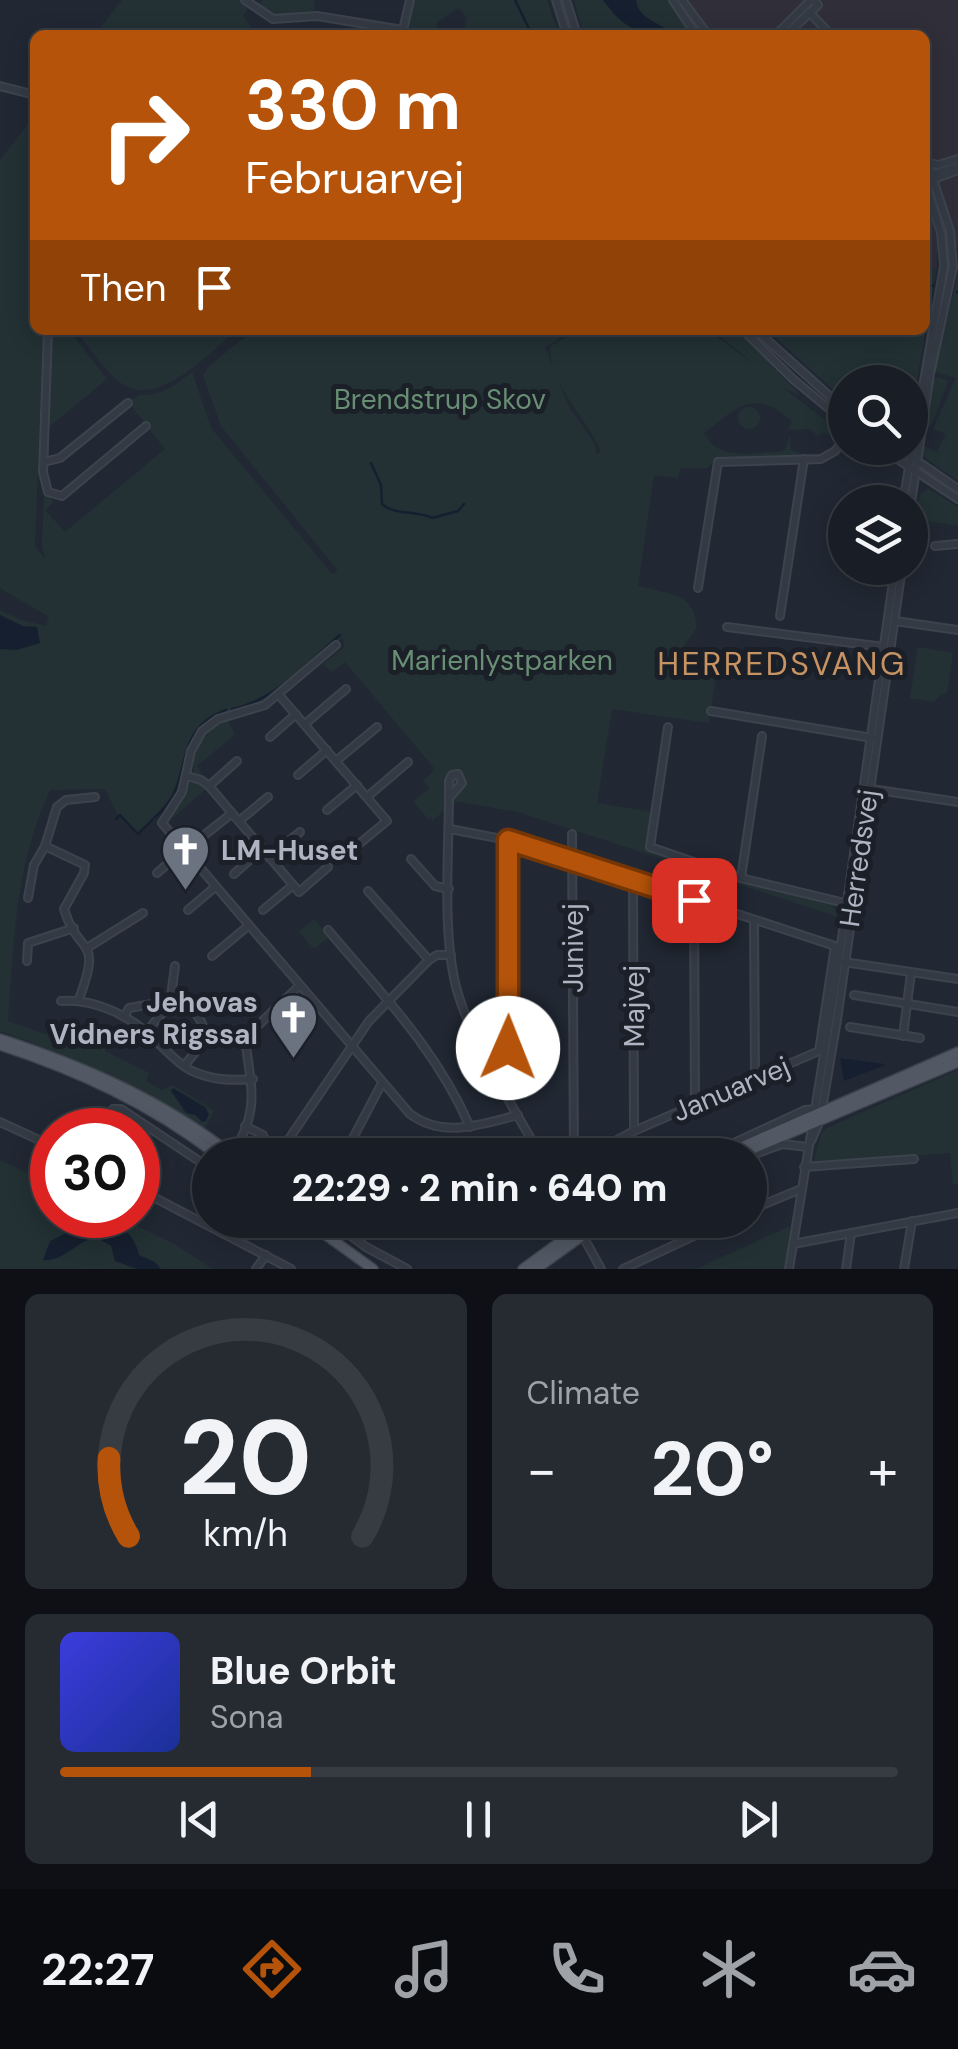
<!DOCTYPE html>
<html lang="en">
<head>
<meta charset="utf-8">
<style>
	:root { --surface:#191e26; --page:#262b32; --text:#f1f3f6; --muted:#9fa2a7; --line:#373c43; --accent:#b45309 }
	body { margin:0; font-family:"DM Sans",sans-serif; background:var(--page); color:var(--text); height:100vh; display:flex; flex-direction:column; font-size:38px; white-space:nowrap }
	* { box-sizing:border-box; margin:0 }
	p { font-size:32px; color:var(--muted) }
	.icon { flex:none; width:55px; height:55px; fill:none; stroke:currentColor; stroke-width:2; stroke-linecap:round; stroke-linejoin:round }
	.map { position:relative; height:1269px; overflow:hidden }
	.panel { display:flex; flex-direction:column; gap:25px; padding:25px; background:#0e1015; flex:1 }
	.panel>* { flex:none }
	.banner { position:absolute; left:30px; top:30px; width:900px; height:305px; border-radius:15px; box-shadow:0 5px 25px #0003,0 0 0 2px var(--line); background:#b45309; color:#fff; overflow:hidden }
	.fabs { position:absolute; left:828px; top:365px; display:grid; gap:20px }
	.fabs a { display:grid; place-items:center; width:100px; height:100px; border-radius:50%; background:var(--surface); box-shadow:0 5px 25px #0003,0 0 0 2px var(--line); font-size:50px }
	.speed { position:absolute; left:30px; top:1108px; display:flex; gap:20px; font-size:50px; font-weight:700; text-align:center }
	.speed>* { display:grid; place-content:center; width:130px; height:130px; border-radius:50%; background:var(--surface); box-shadow:0 5px 25px #0003,0 0 0 2px var(--line); line-height:1 }
	.speed .limit { border:15px solid #d22; background:#fff; color:#111 }
	.pin { position:absolute; display:grid; place-items:center; width:85px; height:85px; color:#fff; margin:-42px; border-radius:20px; box-shadow:0 5px 15px #0006 }
	.me { position:absolute; width:110px; margin:-55px; rotate:1deg; stroke-linejoin:round; filter:drop-shadow(0 0 8px #0008) }
	.turn { display:flex; align-items:center; gap:35px; height:210px; padding:0 50px; font-size:45px }
	.turn .icon { width:130px; height:130px; stroke-width:2.5 }
	.turn b { display:block; font-size:70px; line-height:85px }
	.then { display:flex; align-items:center; height:95px; padding:0 50px; background:#0003; gap:20px; font-size:38px }
	.big { font-size:75px; font-weight:800; line-height:1.1 }
	.panel .card { flex:1; display:flex; flex-direction:column; justify-content:center; gap:15px; min-width:0; padding:0 35px; border-radius:15px; background:var(--page) }
	.panel .dial { align-items:center; gap:0 }
	.dial svg { height:260px; overflow:visible; fill:none; stroke:var(--line); stroke-width:7; stroke-linecap:round; text-anchor:middle }
	.dial text { fill:var(--text); stroke:none }
	.song { display:flex; align-items:center; gap:30px }
	.cover { width:120px; height:120px; border-radius:15px; background:linear-gradient(135deg,hsl(240 70% 55%),hsl(230 70% 35%)) }
	.played { height:10px; border-radius:5px; background:linear-gradient(90deg,var(--accent) 30%,var(--line) 30%) }
	.keys { display:flex; justify-content:space-around; direction:ltr }
	.heat { display:flex; justify-content:space-between; align-items:center; font-size:55px; direction:ltr }
	.panel .tiles { flex:1; display:grid; gap:25px; grid-template-columns:1fr 1fr }
	.card:last-child { grid-column:span 2 }
	.trip { position:absolute; left:192px; top:1138px; width:575px; height:100px; border-radius:50px; background:var(--surface); box-shadow:0 5px 25px #0003,0 0 0 2px var(--line); font-weight:800; line-height:100px; text-align:center }
	.tabs { display:flex; height:160px; justify-content:space-around; align-items:center; background:#0a0c0f; color:var(--muted) }
	.tabs .icon { width:70px; height:70px }
	.tabs .on { color:var(--accent) }
	.tabs b { font-size:45px; color:var(--text) }
	.map>svg:first-child { display:block }
	.medical { fill:#302e39 }
	.green { fill:#233134 }
	.water { fill:#161f2f }
	.lines { fill:none; stroke-linecap:round; stroke-linejoin:round }
	.stream { stroke:#161f2f; stroke-width:2.5 }
	.minor-casing { stroke:#3d434d; stroke-width:10 }
	.major-casing { stroke:#3d434d; stroke-width:12 }
	.minor { stroke:#343a44; stroke-width:6 }
	.major { stroke:#525964; stroke-width:9 }
	.route-casing { stroke:#753606; stroke-width:25 }
	.route { stroke:#b45309; stroke-width:18 }
	.labels { text-anchor:middle; dominant-baseline:central; stroke-width:10; stroke-linejoin:round; paint-order:stroke }
	.park-label { font-size:28px; fill:#688e73; stroke:#1a1f28 }
	.poi-label { font-size:28px; font-weight:bold; fill:#aeb4c1; stroke:#1a1f28; text-anchor:start }
	.street-label { font-size:28px; fill:#aeb4c1; stroke:#1a1f28 }
	.quarter-label { font-size:32px; letter-spacing:2.5px; fill:#c79363; stroke:#1a1f28 }
</style>
</head>
<body>
<div class="map">
<svg width="958" height="1269" viewBox="0 0 958 1269">
	<rect width="100%" height="100%" fill="#212833"/>
	<polygon class="medical" points="669,0 958,0 958,247 937,251 937,268 925,271 925,35 692,35"/>
	<g class="green">
		<polygon points="122,0 238,0 248,8 243,16 253,30 245,35 95,35"/>
		<path d="M 262,0 L 315,0 L 313,13 C 293,16 277,20 259,9 Z"/>
		<polygon points="413,0 547,0 559,35 463,35 467,18 459,8 437,22 436,35 410,35 407,24"/>
		<polygon points="574,0 603,0 615,16 642,35 584,35"/>
		<polygon points="636,0 668,0 692,35 673,35 644,17 637,10"/>
		<path d="M 35,115 L 35,330 L 43,330 L 35,546 L 45,559 L 42,543 L 44,497 L 48,494 L 54,502 L 45,510 L 65,532 L 165,449 L 129,403 L 139,395 C 162,396 174,386 192,372 L 211,428 L 332,574 L 338,571 L 221,426 L 203,375 L 210,365 L 254,330 L 573,330 L 545,347 L 569,407 L 595,444 L 596,454 L 601,452 C 589,419 546,382 551,346 L 580,330 L 707,330 L 754,364 L 713,330 L 737,330 L 801,396 L 781,386 L 830,424 L 830,435 L 824,432 L 817,436 L 811,429 L 788,430 L 792,422 C 755,386 737,408 704,433 C 718,462 752,452 780,452 L 785,450 L 790,435 L 791,450 L 800,453 L 799,456 L 716,458 L 708,468 L 680,468 L 678,478 L 654,475 L 638,586 C 665,593 698,593 696,629 L 680,651 L 678,663 L 712,669 L 716,675 L 709,723 L 612,709 L 597,803 L 652,812 L 646,850 L 710,871 L 700,899 L 695,897 L 703,872 L 518,812 L 454,801 L 453,797 L 445,805 L 445,810 L 432,821 L 432,818 L 429,820 L 413,801 L 430,788 L 423,781 L 435,769 L 345,662 L 332,672 L 323,664 L 285,695 L 344,647 L 343,638 L 271,695 L 255,705 L 223,713 L 196,731 L 188,744 L 178,789 L 138,835 L 118,815 L 105,789 L 50,790 C 15,866 14,939 8,1021 L 76,1045 L 107,1045 L 105,1051 L 149,1073 L 146,1081 L 162,1090 L 173,1085 L 214,1111 L 205,1128 C 139,1087 73,1056 0,1031 L 0,610 L 21,620 L 46,626 L 49,617 L 0,588 L 0,160 Z"/>
		<polygon points="937,268 910,417 910,382 845,382 845,400 767,330 925,330 925,271"/>
		<polygon points="958,274 958,481 923,456 922,445 937,452 946,434 933,429 956,378 934,372"/>
		<polygon points="50,330 69,330 107,379 48,428"/>
		<path d="M 75,330 L 237,330 C 208,353 154,415 116,379 C 101,365 88,346 75,330 Z"/>
		<polygon points="938,377 948,381 931,426 926,424 932,380"/>
		<circle cx="749" cy="418" r="11"/>
		<polygon points="928,489 958,507 958,526 915,519 920,494"/>
		<polygon points="918,647 953,653 947,693 942,694 933,702 910,698"/>
		<path d="M 227,720 L 235,734 L 197,766 L 203,776 L 194,773 C 190,748 204,731 227,720 Z"/>
		<polygon points="198,782 206,789 169,821 189,783"/>
		<polygon points="715,872 833,905 838,917 717,877 707,901 704,900"/>
		<polygon points="314,919 329,937 314,949 299,932"/>
		<polygon points="958,1070 958,1184 953,1184 950,1153 813,1163 822,1132 827,1128"/>
		<polygon points="0,1160 52,1185 52,1215 115,1215 176,1245 213,1269 0,1269"/>
		<polygon points="790,1226 785,1269 696,1269"/>
	</g>
	<g class="water">
		<path d="M 603,0 L 636,0 C 639,21 660,21 673,35 C 637,35 625,29 603,0 Z"/>
		<polygon points="0,615 23,626 37,627 40,643 17,650 0,649"/>
		<polygon points="840,1058 884,1064 885,1065 844,1081"/>
		<polygon points="173,1088 205,1107 209,1114 206,1121 202,1122 195,1115 186,1113 171,1091"/>
		<path d="M 100,1216 C 119,1225 134,1232 139,1255 L 155,1262 L 161,1269 L 137,1269 L 115,1261 L 111,1246 L 96,1237 C 75,1242 64,1262 43,1260 L 50,1241 Z"/>
	</g>
	<g class="lines">
		<g class="stream">
			<polyline points="515,0 532,35"/>
			<polyline points="925,283 933,286"/>
			<polyline points="957,292 958,292"/>
			<path d="M 371,463 L 381,485 L 382,504 C 395,516 417,510 432,518 L 458,511 L 464,504"/>
			<path d="M 232,709 C 275,701 308,662 340,635"/>
			<path d="M 155,817 C 197,785 167,732 226,710"/>
			<polyline points="116,819 120,815 138,834 153,819"/>
		</g>
		<defs>
			<g id="minor">
				<polyline points="245,0 273,19 317,16 403,30"/>
				<polyline points="556,0 567,35"/>
				<polyline points="566,0 577,35"/>
				<polyline points="673,0 696,35"/>
				<polyline points="682,0 708,35"/>
				<polyline points="809,12 831,35"/>
				<polyline points="403,30 410,0"/>
				<polyline points="776,35 811,0"/>
				<polyline points="786,35 818,5 813,0"/>
				<polyline points="0,86 35,95"/>
				<polyline points="930,163 938,165 958,159"/>
				<polyline points="931,175 958,166"/>
				<polyline points="931,180 958,170"/>
				<polyline points="48,330 43,472 48,492 62,496 146,426"/>
				<polyline points="743,330 794,380 845,422"/>
				<polyline points="756,330 845,410"/>
				<polyline points="881,448 958,499"/>
				<polyline points="898,448 958,489"/>
				<polyline points="44,462 60,458 128,403"/>
				<polyline points="903,502 944,266 941,233 925,183"/>
				<polyline points="910,510 930,374 953,267 950,231 925,155"/>
				<polyline points="935,546 958,544"/>
				<polyline points="698,588 718,462 821,459 835,451 845,439"/>
				<polyline points="780,616 804,459"/>
				<polyline points="895,621 958,630"/>
				<polyline points="727,627 884,647"/>
				<path d="M 336,645 L 265,705 L 218,719 L 202,731 L 191,751 L 182,792 L 162,823 L 410,1114 C 444,1139 481,1124 518,1115"/>
				<polyline points="279,695 387,821 359,844"/>
				<polyline points="711,711 872,738"/>
				<polyline points="305,724 346,689"/>
				<polyline points="668,727 650,847 741,878 849,904"/>
				<polyline points="270,737 296,714"/>
				<polyline points="336,761 377,727"/>
				<polyline points="298,775 327,750"/>
				<polyline points="187,776 201,780 209,786 299,892 328,867"/>
				<polyline points="209,786 237,761"/>
				<polyline points="865,788 958,802"/>
				<polyline points="367,797 408,762"/>
				<path d="M 449,798 L 462,783 L 458,774 L 452,775 L 449,781 C 450,843 440,939 459,997 C 476,1050 513,1106 540,1155"/>
				<polyline points="327,810 357,785"/>
				<polyline points="239,821 268,797"/>
				<polyline points="450,829 518,842 835,946 819,1051 634,1131 589,1155"/>
				<polyline points="572,834 574,1155"/>
				<polyline points="202,837 231,814"/>
				<path d="M 45,846 L 85,865 L 84,873 L 64,909 C 79,958 103,935 79,999"/>
				<polyline points="269,857 300,832"/>
				<polyline points="411,859 435,886 449,889"/>
				<polyline points="157,873 184,850"/>
				<polyline points="234,874 262,849"/>
				<polyline points="741,878 762,736"/>
				<polyline points="633,880 634,1131"/>
				<polyline points="368,891 429,960"/>
				<polyline points="28,898 34,865 45,846 57,807 66,800 95,797"/>
				<polyline points="694,900 695,1104"/>
				<polyline points="188,910 215,887"/>
				<polyline points="263,910 293,885"/>
				<polyline points="754,920 755,1078"/>
				<path d="M 328,930 C 381,993 437,1050 470,1127"/>
				<polyline points="87,948 143,913"/>
				<polyline points="212,956 248,926"/>
				<polyline points="27,961 28,943 74,928"/>
				<polyline points="844,962 958,979"/>
				<polyline points="854,995 958,1012"/>
				<path d="M 61,1001 C 94,998 131,1016 154,1039 C 166,1050 176,1062 190,1070 C 211,1080 230,1081 253,1079"/>
				<polyline points="124,1017 129,1008 152,1004 171,996 175,966"/>
				<path d="M 152,1025 L 163,1012 L 193,1010 C 201,1020 205,1027 206,1039 L 184,1066"/>
				<polyline points="850,1027 920,1038"/>
				<polyline points="903,1036 911,973"/>
				<polyline points="495,1071 503,1062 509,1044 508,840"/>
				<polyline points="0,1122 52,1146"/>
				<polyline points="245,1126 263,1135 271,1155"/>
				<polyline points="99,1130 113,1109 121,1109 199,1161 210,1174"/>
				<polyline points="811,1141 820,1121 837,1020 902,568"/>
				<path d="M 231,1155 C 262,1111 250,1084 245,1038 L 299,986"/>
				<polyline points="278,1155 369,1021 429,960 437,955 451,955"/>
				<polyline points="344,1155 382,1083"/>
				<polyline points="708,1155 805,1110 816,1109"/>
				<polyline points="750,1156 782,1144 808,1147"/>
				<polyline points="804,1167 914,1159"/>
				<polyline points="138,1189 291,1269"/>
				<polyline points="750,1210 801,1189"/>
				<polyline points="330,1220 366,1247 407,1269"/>
				<polyline points="574,1220 601,1269"/>
				<polyline points="588,1234 615,1220"/>
				<polyline points="793,1244 958,1213"/>
				<polyline points="256,1269 266,1255"/>
				<polyline points="623,1269 728,1220"/>
				<polyline points="789,1269 834,993 895,568"/>
				<polyline points="846,1269 851,1233"/>
				<polyline points="904,1269 912,1221"/>
			</g>
			<g id="major">
				<path d="M 0,1039 C 83,1066 162,1100 232,1155"/>
				<path d="M 0,1045 C 79,1071 151,1104 217,1155"/>
				<polyline points="723,1155 958,1052"/>
				<polyline points="738,1155 958,1062"/>
				<polyline points="305,1220 373,1269"/>
				<polyline points="317,1220 335,1234"/>
				<polyline points="523,1269 590,1220"/>
				<polyline points="536,1269 604,1220"/>
			</g>
		</defs>
		<use href="#minor" class="minor-casing"/>
		<use href="#major" class="major-casing"/>
		<use href="#minor" class="minor"/>
		<use href="#major" class="major"/>
	</g>
	<g class="lines">
		<defs>
			<polyline id="route" points="508,1048 508,840 694,900"/>
		</defs>
		<use href="#route" class="route-casing"/>
		<use href="#route" class="route"/>
	</g>
	<defs>
		<symbol id="church-pin" viewBox="-11 -11 22 30"><path d="M0 17L-7.5 6A9.5 9.5 0 1 1 7.5 6Z" fill="#6b7280" stroke="#1a1f28"/><path d="M-1.2-6h2.4v3.5h3.3v2.4h-3.3V6h-2.4V-.1h-3.3v-2.4h3.3Z" fill="#fff"/></symbol>
	</defs>
	<g fill-rule="evenodd">
		<use href="#church-pin" x="158" y="822" width="55" height="75"/>
		<use href="#church-pin" x="266" y="990" width="55" height="75"/>
	</g>
	<g class="labels">
		<g class="park-label">
			<text x="440" y="399">Brendstrup Skov</text>
			<text x="502" y="660">Marienlystparken</text>
		</g>
		<g class="poi-label">
			<text x="221" y="850">LM-Huset</text>
			<text x="258" y="1002" text-anchor="end">Jehovas<tspan x="258" dy="32">Vidners Rigssal</tspan></text>
		</g>
		<g class="street-label">
			<text transform="translate(859 858) rotate(-82)">Herredsvej</text>
			<text transform="translate(573 948) rotate(-90)">Junivej</text>
			<text transform="translate(634 1006) rotate(-90)">Majvej</text>
			<text transform="translate(731 1089) rotate(-23)">Januarvej</text>
		</g>
		<g class="quarter-label">
			<text x="782" y="664">HERREDSVANG</text>
		</g>
	</g>
</svg>
<div class="fabs">
<a><svg class="icon" aria-label="search" viewBox="0 0 24 24"><circle cx="10" cy="10" r="6"/><path d="M15 15l6 6"/></svg></a>
<a><svg class="icon" aria-label="layers" viewBox="0 0 24 24"><path d="M12 4l9 5-9 5-9-5zM3 14l9 5 9-5"/></svg></a>
</div>
<div class="speed"><div class="limit">30</div></div>
<div class="pin" style="left:694px;top:900px;background:#d93025"><svg class="icon" aria-label="arrive" viewBox="0 0 24 24"><path d="M6 21V4h12l-3 4 3 4H6"/></svg></div>
<svg class="me" style="left:508px;top:1048px" viewBox="-20 -20 40 40"><circle r="19" fill="#fff"/><path d="M0-13L10 11 0 6-10 11z" fill="#b45309"/></svg>
<div class="trip">22:29 · 2 min · 640 m</div>
<div class="banner">
<div class="turn"><svg class="icon" aria-label="right" viewBox="0 0 24 24"><path d="M7 20v-9h11M14 6l5 5-5 5"/></svg><div><b>330 m</b>Februarvej</div></div>
<div class="then">Then<svg class="icon" aria-label="arrive" viewBox="0 0 24 24"><path d="M6 21V4h12l-3 4 3 4H6"/></svg></div>
</div>
</div>
<section class="panel">
<div class="tiles">
<div class="card dial"><svg viewBox="0 0 100 80">
<path d="M14 69A42 42 0 1 1 86 69"/>
<path d="M14 69A42 42 0 0 1 8 45" stroke="#b45309"/>
<text x="50" y="56" font-size="32" font-weight="700">20</text>
<text x="50" y="72" font-size="11">km/h</text>
</svg></div>
<div class="card"><p>Climate</p>
<div class="heat"><a>−</a><b class="big">20°</b><a>+</a></div>
</div>
<div class="card">
<div class="song"><i class="cover"></i><div><b>Blue Orbit</b><p>Sona</p></div></div>
<div class="played"></div>
<div class="keys"><svg class="icon" aria-label="previous" viewBox="0 0 24 24"><path d="M18 5L8 12l10 7zM5 5v14"/></svg><svg class="icon" aria-label="pause" viewBox="0 0 24 24"><path d="M8 5v14M16 5v14"/></svg><svg class="icon" aria-label="next" viewBox="0 0 24 24"><path d="M6 5l10 7-10 7zM19 5v14"/></svg></div>
</div>
</div>
</section>
<nav class="tabs">
<b>22:27</b>
<svg class="icon on" aria-label="directions" viewBox="0 0 24 24"><path d="M12 3l9 9-9 9-9-9zM9 14v-3h6M13 9l2 2-2 2"/></svg>
<svg class="icon" aria-label="music" viewBox="0 0 24 24"><path d="M9 18V5l10-2v13"/><circle cx="6" cy="18" r="3"/><circle cx="16" cy="16" r="3"/></svg>
<svg class="icon" aria-label="phone" viewBox="0 0 24 24"><path d="M5 4h4l2 5-3 2q2 4 5 5l2-3 5 2v4C11 20 4 13 5 4z"/></svg>
<svg class="icon" aria-label="climate" viewBox="0 0 24 24"><path d="M12 3v18M4 7l16 10M4 17L20 7"/></svg>
<svg class="icon" aria-label="car" viewBox="0 0 24 24"><path d="M5 17H2v-5l4-1 3-4h7l3 4 3 1v5h-3M9 17h6M6 11h13"/><circle cx="7" cy="17" r="2"/><circle cx="17" cy="17" r="2"/></svg>
</nav>
</body>
</html>
